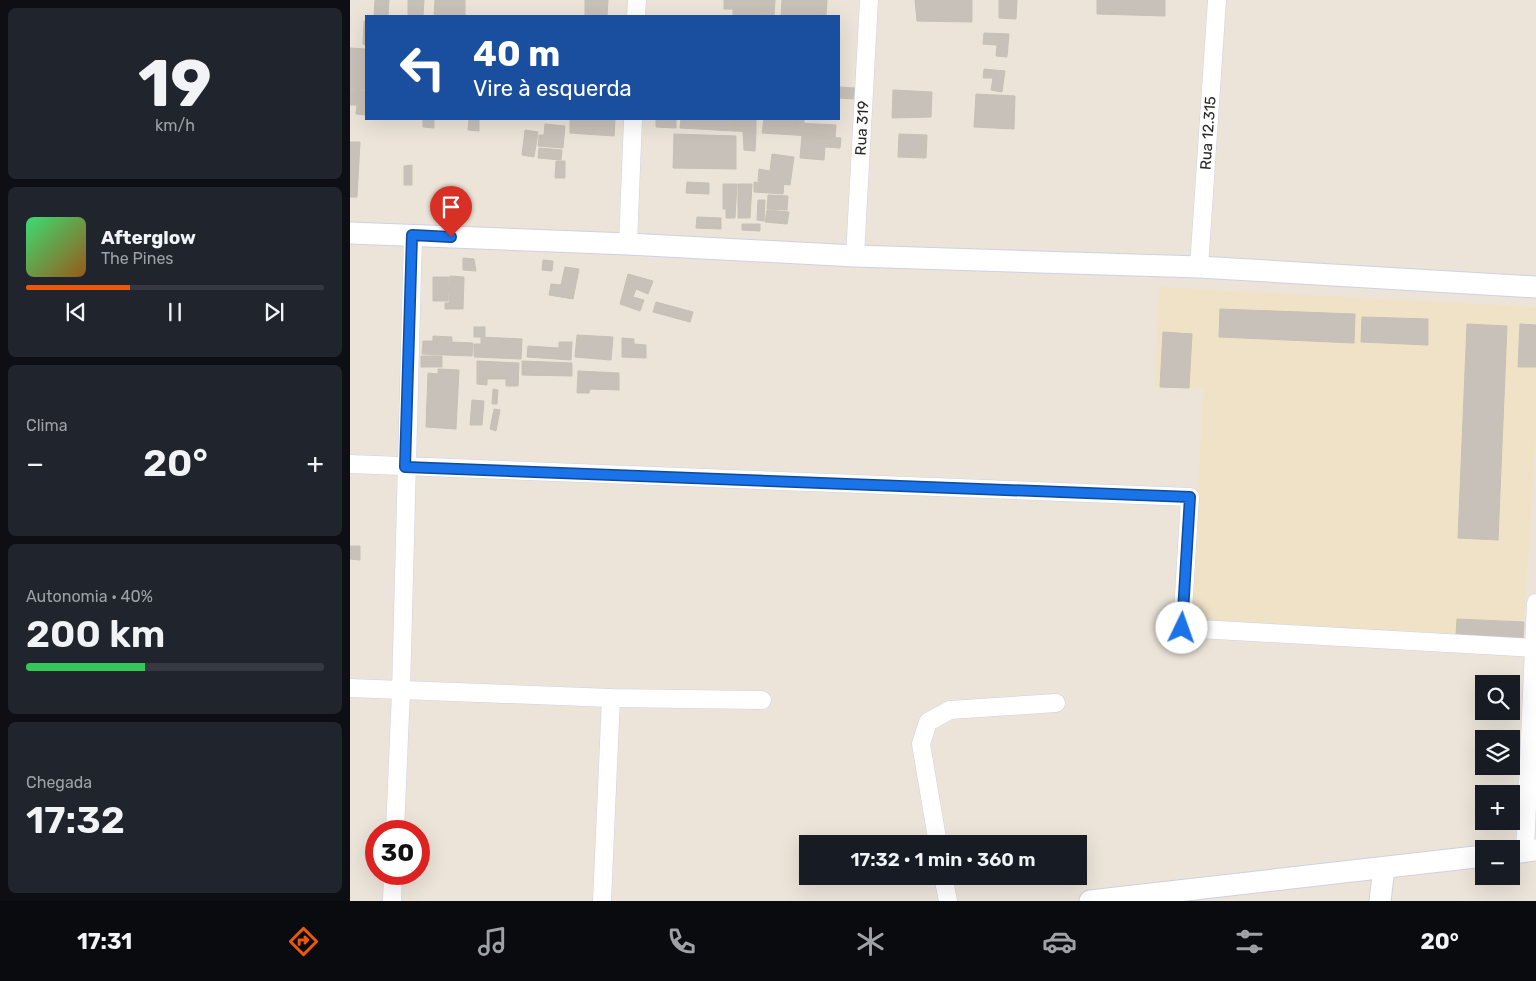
<!DOCTYPE html>
<html lang="pt">
<head>
<meta charset="utf-8">
<style>
	:root { --surface:#171b24; --page:#20242c; --text:#f1f3f6; --muted:#9ea1a6; --line:#363941; --accent:#ea580c }
	body { margin:0; font-family:Rubik,sans-serif; background:var(--page); color:var(--text); height:100vh; display:flex; flex-direction:column; font-size:19px; white-space:nowrap }
	* { box-sizing:border-box; margin:0 }
	p { font-size:16px; color:var(--muted) }
	.icon { flex:none; width:28px; height:28px; fill:none; stroke:currentColor; stroke-width:2; stroke-linecap:round; stroke-linejoin:round }
	.map { position:relative; flex:1; overflow:hidden }
	.sheet { display:flex; flex-direction:column; gap:8px; padding:8px; background:#0d0f14; width:350px }
	.sheet>* { flex:none }
	.hud { position:absolute; left:15px; top:15px; width:475px; height:105px; border-radius:0px; box-shadow:0 5px 20px #0002; background:#1a4fa0; color:#fff; overflow:hidden }
	.buttons { position:absolute; left:1125px; top:675px; display:grid; gap:10px }
	.buttons a { display:grid; place-items:center; width:45px; height:45px; border-radius:0px; background:var(--surface); box-shadow:0 5px 20px #0002; font-size:25px }
	.speed { position:absolute; left:15px; top:820px; display:flex; gap:10px; font-size:25px; font-weight:700; text-align:center }
	.speed>* { display:grid; place-content:center; width:65px; height:65px; border-radius:50%; background:var(--surface); box-shadow:0 5px 20px #0002; line-height:1 }
	.speed .limit { border:8px solid #d22; background:#fff; color:#111 }
	.pin { position:absolute; display:grid; place-items:center; width:42px; height:42px; color:#fff; margin:-51px -21px; border-radius:50% 50% 50% 0; rotate:-45deg; box-shadow:0 0 5px #0007 }
	.pin .icon { rotate:45deg }
	.me { position:absolute; width:55px; margin:-28px; rotate:3deg; stroke-linejoin:round; filter:drop-shadow(0 0 4px #0008) }
	.turn { display:flex; align-items:center; gap:18px; height:105px; padding:0 25px; font-size:22px }
	.turn .icon { width:65px; height:65px; stroke-width:2.5 }
	.turn b { display:block; font-size:35px; line-height:42px }
	.big { font-size:38px; font-weight:600; line-height:1.1 }
	.sheet .card { flex:1; display:flex; flex-direction:column; justify-content:center; gap:8px; min-width:0; padding:0 18px; border-radius:8px; background:var(--page) }
	.sheet .dial { align-items:center; gap:0 }
	.dial b { font-size:65px; line-height:1 }
	.song { display:flex; align-items:center; gap:15px }
	.cover { width:60px; height:60px; border-radius:8px; background:linear-gradient(135deg,hsl(140 70% 55%),hsl(30 70% 35%)) }
	.played { height:5px; border-radius:2px; background:linear-gradient(90deg,var(--accent) 35%,var(--line) 35%) }
	.keys { display:flex; justify-content:space-around; direction:ltr }
	.heat { display:flex; justify-content:space-between; align-items:center; font-size:28px; direction:ltr }
	.charge { height:8px; border-radius:4px; background:linear-gradient(90deg,#34c759 40%,var(--line) 0) }
	.trip { position:absolute; left:449px; top:835px; width:288px; height:50px; border-radius:0px; background:var(--surface); box-shadow:0 5px 20px #0002; font-weight:600; line-height:50px; text-align:center }
	.menu { display:flex; height:80px; justify-content:space-around; align-items:center; background:#090b0e; color:var(--muted) }
	.menu .icon { width:35px; height:35px }
	.menu .selected { color:var(--accent) }
	.menu b { font-size:22px; color:var(--text) }
	main { display:flex; flex:1; min-height:0 }
	.map>svg:first-child { display:block }
	.education { fill:#efe2c7 }
	.building { fill:#c7c1b9; stroke:#c7c0b3 }
	.lines { fill:none; stroke-linecap:round; stroke-linejoin:round }
	.minor-casing { stroke:#ced1e2; stroke-width:19 }
	.tertiary-casing { stroke:#ced1e2; stroke-width:23 }
	.minor { stroke:#fff; stroke-width:18 }
	.tertiary { stroke:#fff; stroke-width:21 }
	.route-casing { stroke:#114b97; stroke-width:12 }
	.route { stroke:#1a73e8; stroke-width:9 }
	.labels { text-anchor:middle; dominant-baseline:central; stroke-width:4.5; stroke-linejoin:round; paint-order:stroke }
	.street-label { font-size:15px; fill:#282828; stroke:#fff }
</style>
</head>
<body>
<main>
<section class="sheet">
<div class="card dial"><b>19</b><p>km/h</p></div>
<div class="card">
<div class="song"><i class="cover"></i><div><b>Afterglow</b><p>The Pines</p></div></div>
<div class="played"></div>
<div class="keys"><svg class="icon" aria-label="previous" viewBox="0 0 24 24"><path d="M18 5L8 12l10 7zM5 5v14"/></svg><svg class="icon" aria-label="pause" viewBox="0 0 24 24"><path d="M8 5v14M16 5v14"/></svg><svg class="icon" aria-label="next" viewBox="0 0 24 24"><path d="M6 5l10 7-10 7zM19 5v14"/></svg></div>
</div>
<div class="card"><p>Clima</p>
<div class="heat"><a>−</a><b class="big">20°</b><a>+</a></div>
</div>
<div class="card"><p>Autonomia · 40%</p><b class="big">200 km</b><div class="charge"></div></div>
<div class="card"><p>Chegada</p><b class="big">17:32</b></div>
</section>
<div class="map">
<svg width="1186" height="901" viewBox="0 0 1186 901">
	<rect width="100%" height="100%" fill="#ece4d9"/>
	<polygon class="education" points="809,287 1186,307 1186,433 1173,639 842,622 853,389 805,386"/>
	<g class="building">
		<polygon points="25,0 39,0 38,16 24,16"/>
		<polygon points="58,0 74,0 73,16 58,16"/>
		<polygon points="85,0 115,0 115,16 84,16"/>
		<polygon points="235,0 258,0 257,16 235,16"/>
		<polygon points="374,0 412,0 413,16 383,16 383,9 374,9"/>
		<polygon points="412,0 425,0 424,16 413,16"/>
		<polygon points="432,0 477,0 476,16 431,16"/>
		<polygon points="565,0 622,0 622,22 567,21"/>
		<polygon points="649,0 667,0 666,19 649,18"/>
		<polygon points="747,0 815,0 815,16 747,14"/>
		<polygon points="14,21 16,21 16,45 13,44"/>
		<polygon points="634,33 659,34 657,57 646,56 647,45 633,44"/>
		<polygon points="0,48 16,49 16,90 0,89"/>
		<polygon points="634,69 655,71 652,92 641,90 643,78 633,78"/>
		<polygon points="489,87 505,88 505,99 489,98"/>
		<polygon points="0,90 16,91 16,115 6,114 7,105 0,105"/>
		<polygon points="543,90 582,92 581,117 542,118"/>
		<polygon points="626,94 665,96 664,129 624,127"/>
		<polygon points="73,119 84,119 84,128 73,127"/>
		<polygon points="119,119 129,119 129,131 118,130"/>
		<polygon points="220,119 265,119 264,136 220,133"/>
		<polygon points="306,119 326,119 326,128 306,127"/>
		<polygon points="331,119 385,119 384,131 330,128"/>
		<polygon points="385,119 406,119 406,132 384,131"/>
		<polygon points="414,119 454,119 454,123 445,123 445,135 412,133"/>
		<polygon points="445,123 486,125 485,137 445,135"/>
		<polygon points="195,124 215,126 213,148 188,146 189,135 194,135"/>
		<polygon points="175,130 188,132 184,157 172,155"/>
		<polygon points="393,131 406,132 405,151 394,150"/>
		<polygon points="324,134 386,136 386,169 323,168"/>
		<polygon points="549,134 577,135 576,158 548,157"/>
		<polygon points="452,135 491,138 490,148 475,147 474,160 450,158"/>
		<polygon points="0,142 10,142 7,197 0,197"/>
		<polygon points="189,148 212,150 211,160 188,158"/>
		<polygon points="422,154 444,157 440,185 408,181 409,169 420,171"/>
		<polygon points="206,161 215,161 215,178 205,178"/>
		<polygon points="62,165 62,185 54,185 54,166"/>
		<polygon points="337,182 359,183 359,194 336,193"/>
		<polygon points="404,182 434,184 433,194 404,192"/>
		<polygon points="373,184 387,184 385,218 376,218 376,209 373,209"/>
		<polygon points="388,184 402,184 400,218 388,218"/>
		<polygon points="418,195 438,196 437,210 417,209"/>
		<polygon points="408,200 415,200 414,221 407,220"/>
		<polygon points="417,210 439,212 437,224 415,222"/>
		<polygon points="347,217 371,218 371,229 346,228"/>
		<polygon points="392,224 410,224 410,231 392,230"/>
		<polygon points="113,258 124,259 126,271 113,270"/>
		<polygon points="193,260 203,261 202,271 192,270"/>
		<polygon points="215,267 229,269 223,299 199,295 201,284 211,285"/>
		<polygon points="278,274 303,281 298,294 286,289 283,297 294,300 290,311 270,304"/>
		<polygon points="100,276 114,277 113,309 95,309 95,303 99,303"/>
		<polygon points="83,277 99,277 98,301 83,301"/>
		<polygon points="306,302 343,312 340,322 303,312"/>
		<polygon points="870,309 1005,314 1004,343 869,337"/>
		<polygon points="1012,317 1078,319 1078,345 1011,342"/>
		<polygon points="1117,324 1157,326 1148,540 1108,538"/>
		<polygon points="1170,324 1186,325 1186,367 1168,367"/>
		<rect x="124" y="327" width="11" height="10"/>
		<polygon points="813,332 842,334 839,388 810,387"/>
		<polygon points="227,335 263,337 261,360 225,357"/>
		<polygon points="83,336 102,337 102,342 123,343 122,356 72,354 73,341 83,341"/>
		<polygon points="131,337 172,339 171,359 124,357 124,344 131,344"/>
		<polygon points="272,338 284,339 284,344 296,345 296,358 272,357"/>
		<polygon points="209,342 222,342 221,360 177,357 178,346 209,348"/>
		<rect x="71" y="356" width="21" height="11"/>
		<polygon points="127,361 169,363 168,386 156,386 156,379 137,379 137,385 127,384"/>
		<polygon points="172,361 222,363 222,376 172,375"/>
		<polygon points="88,369 109,370 106,429 76,427 78,373 88,374"/>
		<polygon points="228,371 269,373 269,390 240,389 239,393 227,393"/>
		<polygon points="143,389 148,390 147,404 142,404"/>
		<polygon points="122,400 134,401 132,425 120,425"/>
		<polygon points="144,409 150,410 146,431 140,429"/>
		<polygon points="0,546 10,546 10,560 0,559"/>
		<polygon points="1107,619 1174,622 1173,639 1106,635"/>
	</g>
	<g class="lines">
		<defs>
			<g id="minor">
				<polyline points="286,16 287,0"/>
				<polyline points="278,244 283,119"/>
				<polyline points="505,256 519,0"/>
				<polyline points="849,267 867,0"/>
				<polyline points="0,464 840,497 832,628 1184,648"/>
				<polyline points="0,688 261,698 412,700"/>
				<polyline points="45,831 51,691 63,235"/>
				<polyline points="588,844 571,744 578,722 600,710 706,703"/>
				<polyline points="1175,851 1186,603"/>
				<polyline points="593,876 598,901"/>
				<polyline points="42,901 43,874"/>
				<polyline points="252,901 261,698"/>
			</g>
			<g id="tertiary">
				<polyline points="0,233 278,244 505,256 849,267 1186,287"/>
				<polyline points="1161,853 1186,850"/>
				<polyline points="740,901 1134,856"/>
				<polyline points="1030,901 1034,868"/>
			</g>
		</defs>
		<use href="#minor" class="minor-casing"/>
		<use href="#tertiary" class="tertiary-casing"/>
		<use href="#minor" class="minor"/>
		<use href="#tertiary" class="tertiary"/>
	</g>
	<g class="lines">
		<defs>
			<polyline id="route" points="101,237 62,235 55,467 840,497 832,628"/>
		</defs>
		<use href="#route" class="route-casing"/>
		<use href="#route" class="route"/>
	</g>
	<g class="labels">
		<g class="street-label">
			<text transform="translate(512 128) rotate(-87)">Rua 319</text>
			<text transform="translate(858 133) rotate(-86)">Rua 12.315</text>
		</g>
	</g>
</svg>
<div class="buttons">
<a><svg class="icon" aria-label="search" viewBox="0 0 24 24"><circle cx="10" cy="10" r="6"/><path d="M15 15l6 6"/></svg></a>
<a><svg class="icon" aria-label="layers" viewBox="0 0 24 24"><path d="M12 4l9 5-9 5-9-5zM3 14l9 5 9-5"/></svg></a>
<a>+</a>
<a>−</a>
</div>
<div class="speed"><div class="limit">30</div></div>
<div class="pin" style="left:101px;top:237px;background:#d93025"><svg class="icon" aria-label="arrive" viewBox="0 0 24 24"><path d="M6 21V4h12l-3 4 3 4H6"/></svg></div>
<svg class="me" style="left:832px;top:628px" viewBox="-20 -20 40 40"><circle r="19" fill="#fff"/><path d="M0-13L10 11 0 6-10 11z" fill="#1a73e8"/></svg>
<div class="trip">17:32 · 1 min · 360 m</div>
<div class="hud">
<div class="turn"><svg class="icon" aria-label="left" viewBox="0 0 24 24"><path d="M17 20v-9H6M10 6l-5 5 5 5"/></svg><div><b>40 m</b>Vire à esquerda</div></div>
</div>
</div>
</main>
<nav class="menu">
<b>17:31</b>
<svg class="icon selected" aria-label="directions" viewBox="0 0 24 24"><path d="M12 3l9 9-9 9-9-9zM9 14v-3h6M13 9l2 2-2 2"/></svg>
<svg class="icon" aria-label="music" viewBox="0 0 24 24"><path d="M9 18V5l10-2v13"/><circle cx="6" cy="18" r="3"/><circle cx="16" cy="16" r="3"/></svg>
<svg class="icon" aria-label="phone" viewBox="0 0 24 24"><path d="M5 4h4l2 5-3 2q2 4 5 5l2-3 5 2v4C11 20 4 13 5 4z"/></svg>
<svg class="icon" aria-label="climate" viewBox="0 0 24 24"><path d="M12 3v18M4 7l16 10M4 17L20 7"/></svg>
<svg class="icon" aria-label="car" viewBox="0 0 24 24"><path d="M5 17H2v-5l4-1 3-4h7l3 4 3 1v5h-3M9 17h6M6 11h13"/><circle cx="7" cy="17" r="2"/><circle cx="17" cy="17" r="2"/></svg>
<svg class="icon" aria-label="filters" viewBox="0 0 24 24"><path d="M4 7h16M4 17h16"/><circle cx="9" cy="7" r="2"/><circle cx="15" cy="17" r="2"/></svg>
<b>20°</b>
</nav>
</body>
</html>
